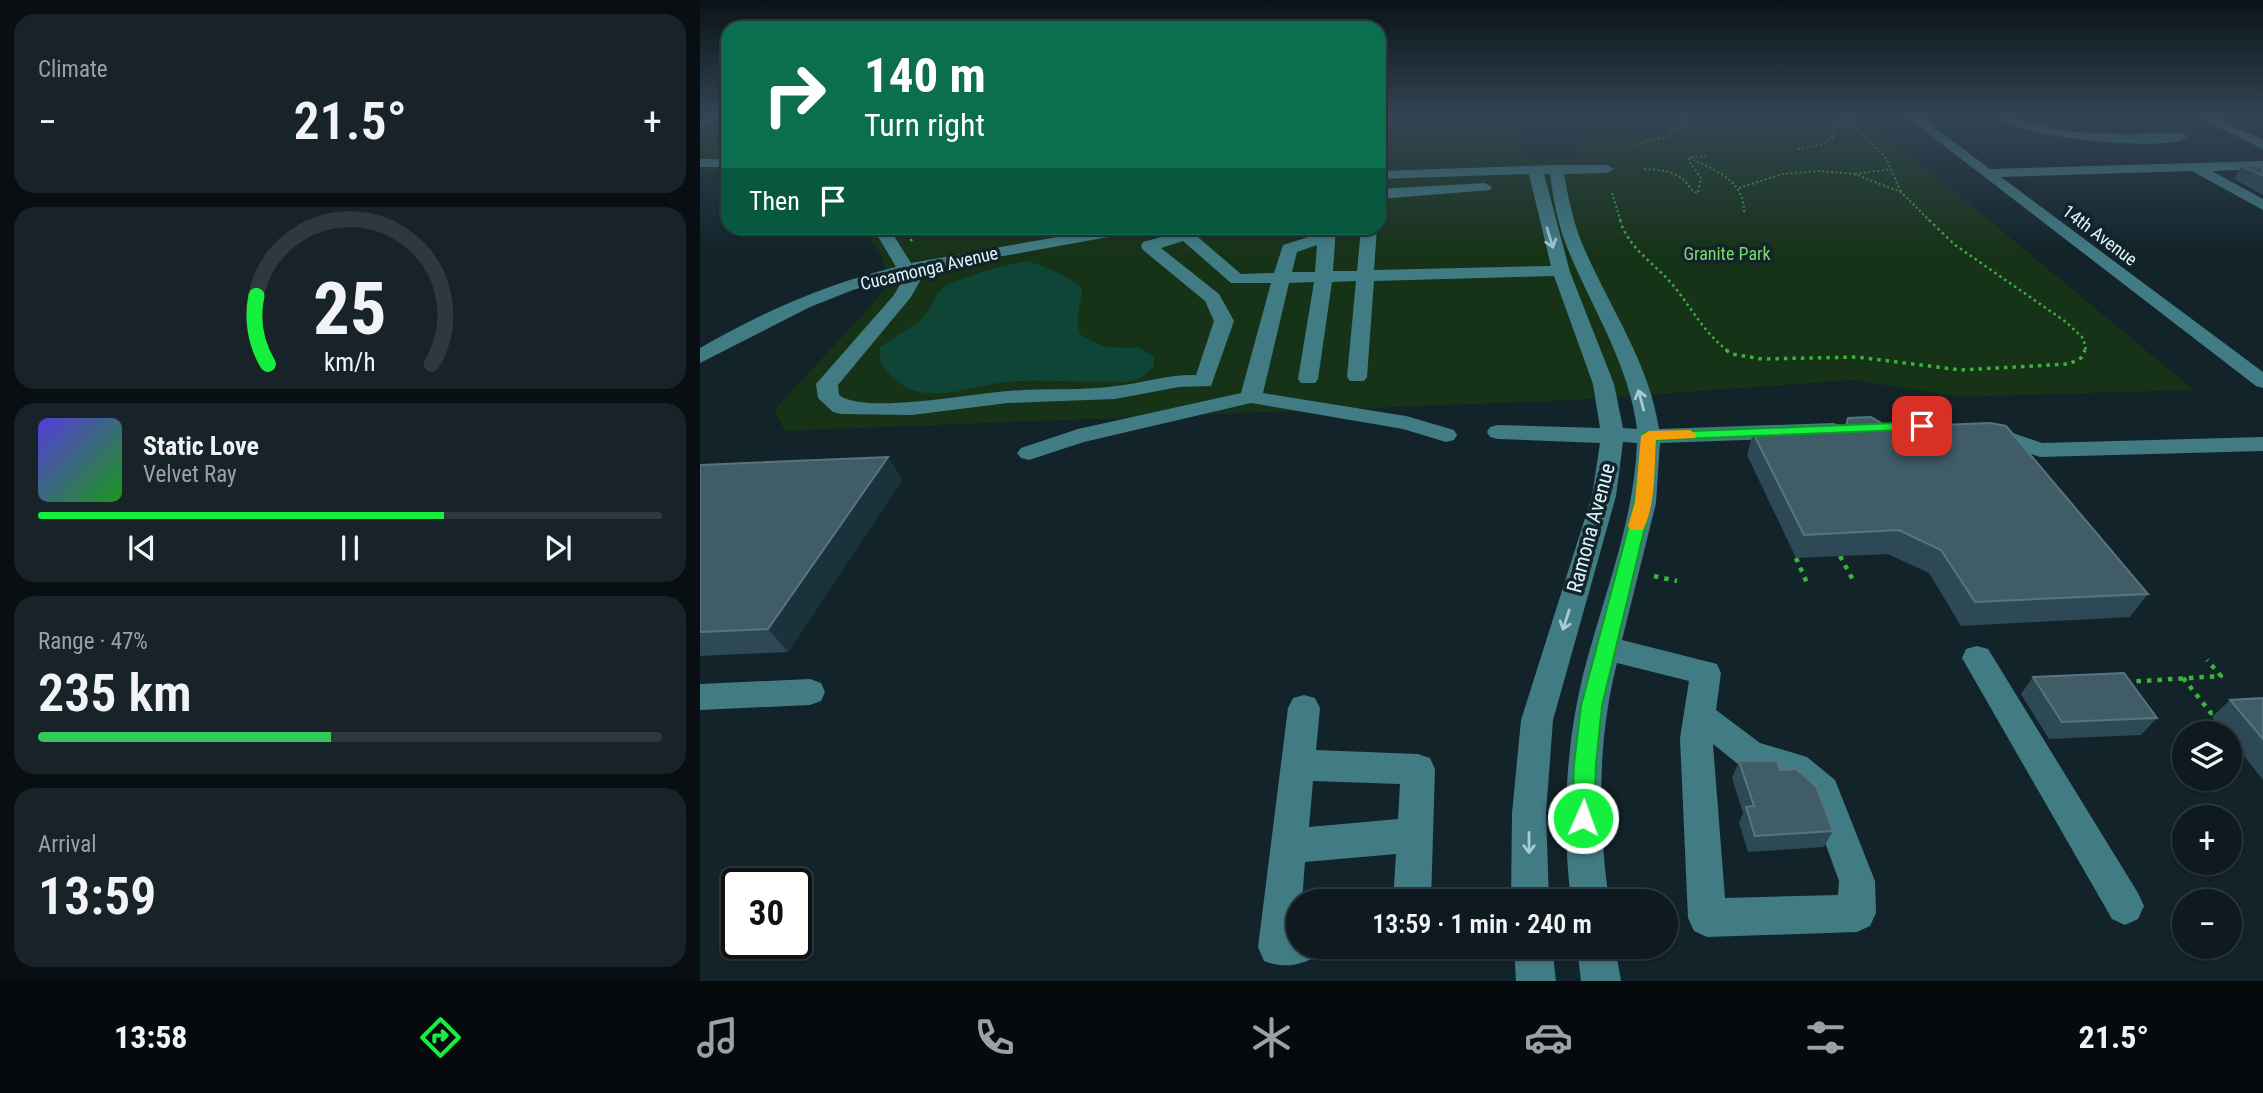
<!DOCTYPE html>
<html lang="en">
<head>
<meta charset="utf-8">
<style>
	:root { --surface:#0e1a1f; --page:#172328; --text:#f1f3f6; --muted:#9ba1a4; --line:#2e383d; --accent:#15ef3e }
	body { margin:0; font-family:"Roboto Condensed",sans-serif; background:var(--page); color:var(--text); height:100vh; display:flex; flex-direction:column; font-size:26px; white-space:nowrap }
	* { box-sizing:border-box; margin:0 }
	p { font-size:23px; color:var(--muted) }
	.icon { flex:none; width:38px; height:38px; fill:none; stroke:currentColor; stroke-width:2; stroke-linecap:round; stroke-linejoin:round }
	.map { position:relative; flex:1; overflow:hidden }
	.sheet { display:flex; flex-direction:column; gap:14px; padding:14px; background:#080e11; width:700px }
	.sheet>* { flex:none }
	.banner { position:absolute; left:21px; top:21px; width:665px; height:214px; border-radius:21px; box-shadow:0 2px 5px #0004,0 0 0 2px var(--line); background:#0b6e4f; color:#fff; overflow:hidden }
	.buttons { position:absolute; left:1472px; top:721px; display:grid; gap:14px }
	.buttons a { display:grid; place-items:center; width:70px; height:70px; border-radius:50%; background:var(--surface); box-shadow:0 2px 5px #0004,0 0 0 2px var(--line); font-size:35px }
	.speed { position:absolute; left:21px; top:868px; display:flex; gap:14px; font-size:35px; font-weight:700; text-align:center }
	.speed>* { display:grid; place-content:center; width:91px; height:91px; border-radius:50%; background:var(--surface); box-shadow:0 2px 5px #0004,0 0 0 2px var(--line); line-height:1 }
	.speed .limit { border:4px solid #111; border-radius:10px; background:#fff; color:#111 }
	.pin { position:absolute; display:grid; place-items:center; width:60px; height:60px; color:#fff; margin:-30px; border-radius:14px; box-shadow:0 4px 10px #0006 }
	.me { position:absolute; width:77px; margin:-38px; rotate:2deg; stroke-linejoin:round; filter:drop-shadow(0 0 5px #0008) }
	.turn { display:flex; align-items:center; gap:24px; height:147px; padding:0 28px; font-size:32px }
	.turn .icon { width:91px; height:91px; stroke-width:2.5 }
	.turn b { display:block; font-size:49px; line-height:60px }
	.then { display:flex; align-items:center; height:66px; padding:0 28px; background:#0003; gap:14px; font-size:26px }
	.big { font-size:52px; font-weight:600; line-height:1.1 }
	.sheet .widget { flex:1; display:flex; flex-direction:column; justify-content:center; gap:10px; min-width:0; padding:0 24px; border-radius:21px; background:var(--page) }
	.sheet .dial { align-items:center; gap:0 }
	.dial svg { height:182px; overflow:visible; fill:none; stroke:var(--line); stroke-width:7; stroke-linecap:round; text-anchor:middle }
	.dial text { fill:var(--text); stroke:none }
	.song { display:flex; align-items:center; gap:21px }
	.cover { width:84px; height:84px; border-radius:10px; background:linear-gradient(135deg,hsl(250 70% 55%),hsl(120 70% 35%)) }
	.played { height:7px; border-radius:4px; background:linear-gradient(90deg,var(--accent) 65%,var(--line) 65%) }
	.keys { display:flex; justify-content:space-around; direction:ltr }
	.heat { display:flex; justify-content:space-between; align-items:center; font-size:38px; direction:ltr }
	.charge { height:10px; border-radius:5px; background:linear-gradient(90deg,#34c759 47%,var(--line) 0) }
	.trip { position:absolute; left:586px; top:889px; width:392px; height:70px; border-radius:35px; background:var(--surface); box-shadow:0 2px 5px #0004,0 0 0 2px var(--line); font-weight:600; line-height:70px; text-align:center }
	.dock { display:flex; height:112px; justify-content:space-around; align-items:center; background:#060a0c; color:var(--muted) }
	.dock .icon { width:49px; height:49px }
	.dock .selected { color:var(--accent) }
	.dock b { font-size:32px; color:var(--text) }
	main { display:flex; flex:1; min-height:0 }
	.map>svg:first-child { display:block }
	.green { fill:#163217 }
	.water { fill:#0f4536 }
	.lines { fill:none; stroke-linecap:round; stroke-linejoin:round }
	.path-far3 { stroke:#39b43c; stroke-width:2; stroke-dasharray:2 2.5; stroke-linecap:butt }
	.path-far2 { stroke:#39b43c; stroke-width:2.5; stroke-dasharray:2.5 3.5; stroke-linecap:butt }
	.path-far1 { stroke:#39b43c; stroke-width:3.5; stroke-dasharray:3.5 5; stroke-linecap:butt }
	.path { stroke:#39b43c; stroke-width:4.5; stroke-dasharray:4.5 6; stroke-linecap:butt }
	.minor { fill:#417c84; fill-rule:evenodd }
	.wall { fill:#2d4955 }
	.shaded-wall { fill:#1a323c }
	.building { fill:#405c67; stroke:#58747e; stroke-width:2 }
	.oneway { stroke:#a6cbd3 }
	.route { fill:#15ef3e; stroke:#0e9b28; stroke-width:2 }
	.slow { fill:#f59e0b }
	.labels { text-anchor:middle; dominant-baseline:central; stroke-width:7; stroke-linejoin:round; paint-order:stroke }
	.far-street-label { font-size:18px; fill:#dcf6fd; stroke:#122329 }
	.far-park-label { font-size:18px; fill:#7ed96c; stroke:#122329 }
	.street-label { font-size:21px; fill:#dcf6fd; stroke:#122329 }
</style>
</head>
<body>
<main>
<section class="sheet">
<div class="widget"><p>Climate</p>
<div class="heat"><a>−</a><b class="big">21.5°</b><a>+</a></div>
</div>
<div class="widget dial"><svg viewBox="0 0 100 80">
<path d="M14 69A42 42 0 1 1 86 69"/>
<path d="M14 69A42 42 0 0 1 9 39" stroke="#15ef3e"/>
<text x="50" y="56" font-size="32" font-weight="700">25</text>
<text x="50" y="72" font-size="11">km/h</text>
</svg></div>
<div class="widget">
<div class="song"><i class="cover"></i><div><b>Static Love</b><p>Velvet Ray</p></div></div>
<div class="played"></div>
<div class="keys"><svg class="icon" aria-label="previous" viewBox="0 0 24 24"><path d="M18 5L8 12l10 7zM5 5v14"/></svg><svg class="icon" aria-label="pause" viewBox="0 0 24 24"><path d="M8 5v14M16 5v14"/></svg><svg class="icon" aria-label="next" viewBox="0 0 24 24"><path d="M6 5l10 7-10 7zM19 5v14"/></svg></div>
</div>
<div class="widget"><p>Range · 47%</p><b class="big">235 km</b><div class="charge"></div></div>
<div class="widget"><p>Arrival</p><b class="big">13:59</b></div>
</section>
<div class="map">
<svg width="1563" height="981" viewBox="0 0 1563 981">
	<rect width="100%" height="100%" fill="#122329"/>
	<g class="green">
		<polygon points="8,118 28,118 28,171 0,171 0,121"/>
		<polygon points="679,118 816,118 824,157 874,156 876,137 952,135 969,131 973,118 1166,118 1494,390 1260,397 1153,380 874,400 85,431 74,410 177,299 190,281 178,249 163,228 679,228"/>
	</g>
	<path class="water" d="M 325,261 C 339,263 372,278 382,288 C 382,304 372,322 382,336 L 405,347 L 440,348 L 454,357 L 454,366 L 441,378 L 427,382 C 391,382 355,380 319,381 C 280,381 227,411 194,378 C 184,368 178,363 180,347 L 220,321 L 231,307 L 238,292 L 248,284 L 285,271 Z"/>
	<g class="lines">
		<g class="path-far3">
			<polyline points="1148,118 1186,158 1201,192"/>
			<polyline points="936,144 967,137 982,127 982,118"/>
			<polyline points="1098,149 1122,144 1134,137 1132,126 1152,122"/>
			<path d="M 989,158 C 1016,170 1046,181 1044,215"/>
			<path d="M 944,169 C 959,170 973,170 985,181 C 990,187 991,191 998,193 L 1001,178 L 988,160 L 991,157 L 1009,156"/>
			<polyline points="1155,174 1191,169"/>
			<polyline points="1039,188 1082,174 1120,171 1154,174 1201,192 1231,222"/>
			<polyline points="912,193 921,222"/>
		</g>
		<g class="path-far2">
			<path d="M 920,220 C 928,248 954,263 972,284 C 992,308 1003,332 1029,352"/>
			<polyline points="1229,220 1255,245 1366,322 1382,337 1386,347 1384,352"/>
			<polyline points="206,228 212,242"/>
		</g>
		<polyline class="path-far1" points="1026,350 1032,354 1062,359 1157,357 1261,370 1369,364 1381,358 1385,350"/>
		<g class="path">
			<polyline points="1140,556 1153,580"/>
			<polyline points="1096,558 1107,583"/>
			<polyline points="954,576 977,581"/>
			<polyline points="1483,678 1511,713 1519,713"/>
			<polyline points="1426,682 1521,676 1507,660"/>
		</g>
		<g class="minor">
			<polygon points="4,118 20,118 0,128 0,119"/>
			<polygon points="1208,118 1222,118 1290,169 1563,161 1563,169 1512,171 1563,199 1563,210 1492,171 1301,177 1563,372 1563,388 1556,386"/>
			<path d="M 1300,118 C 1323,118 1345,128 1368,131 C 1406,135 1444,134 1482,133 L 1489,137 C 1470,153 1318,138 1300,118 Z"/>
			<polygon points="1500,118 1516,118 1563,140 1563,149"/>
			<rect x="0" y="159" width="28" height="8"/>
			<path d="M 856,165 L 907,165 L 914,169 L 907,173 L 864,174 C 868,197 873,220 881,241 C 907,304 949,361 959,429 L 1133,423 L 1141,425 L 1144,430 L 1141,435 L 1133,437 L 960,443 L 956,503 L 922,640 L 1017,664 L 1021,673 L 1016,710 L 1060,743 L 1107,757 L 1135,780 L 1175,881 L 1176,913 L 1170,926 L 1157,932 L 1007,937 L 994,931 L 988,918 L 980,738 L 989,681 L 917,663 C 897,742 898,821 909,901 L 871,901 C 862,825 865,749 883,675 C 903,597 934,523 937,443 L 923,442 L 916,496 L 853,720 L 846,813 L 849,901 L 811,901 L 812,813 L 821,720 L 892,496 L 900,443 L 798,439 L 790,437 L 787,432 L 790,427 L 798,425 L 900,428 L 893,384 L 854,276 L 674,281 L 667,377 L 664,381 L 650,381 L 647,377 L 656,281 L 632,282 L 618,379 L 615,383 L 601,383 L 598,379 L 614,282 L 589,283 L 563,393 L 706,416 L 754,430 L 757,435 L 754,440 L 746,442 L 703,429 L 551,403 L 384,442 L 329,460 L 321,458 L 317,453 L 321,448 L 378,429 L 541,393 L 571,283 L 531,283 L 483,241 L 461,248 L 519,294 L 534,321 L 511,386 L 479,387 L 415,399 L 308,403 L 212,415 L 141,414 L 133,412 L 118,398 L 116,384 L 194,295 L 202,281 L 200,276 L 153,290 L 110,307 L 0,363 L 0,348 C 62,312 126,284 196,267 L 173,228 L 189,228 L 211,263 L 408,228 L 438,228 L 430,233 L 216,272 L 220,281 L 211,297 L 138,385 L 139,395 C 165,415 273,393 309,391 C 344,388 381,391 416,386 C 443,383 469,374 496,375 L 514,321 L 505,301 L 443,250 L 441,246 L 443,242 L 486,230 L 492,232 L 541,274 L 574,273 L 583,245 L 618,234 L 620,228 L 636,228 L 633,271 L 657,271 L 661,228 L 677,228 L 674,270 L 851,266 L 829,174 L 679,179 L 679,171 ZM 844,174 L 850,174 C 853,197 857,220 865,242 C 889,304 929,362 937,429 L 923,428 L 914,384 L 870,272 ZM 617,245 L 615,272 L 592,272 L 597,252 ZM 1013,744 L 1039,765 L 1085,780 L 1110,801 L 1139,881 L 1138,895 L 1025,898 Z"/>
			<polygon points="785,183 792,187 790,190 679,199 679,189"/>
			<polygon points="1288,429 1307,431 1342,443 1563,437 1563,451 1340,457 1304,445 1280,441 1277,436 1280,431"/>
			<polygon points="1277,646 1288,649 1438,893 1444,906 1438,919 1425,925 1412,919 1262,658 1266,649"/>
			<polygon points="110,679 121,683 125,692 121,701 110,705 0,710 0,684"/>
			<path d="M 604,695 L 615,698 L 620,708 L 616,750 L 718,754 L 730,758 L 735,769 L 731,901 L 693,901 L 696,854 L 605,862 L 602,901 L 598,901 L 598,947 L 617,947 L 612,959 C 595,966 582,968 564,961 L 558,947 L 588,708 L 593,698 ZM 613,781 L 700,784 L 698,819 L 609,827 Z"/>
			<polygon points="814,947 852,947 856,981 816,981"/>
			<polygon points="877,947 915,947 921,981 881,981"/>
		</g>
	</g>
	<g class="wall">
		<polygon points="1563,165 1563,195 1534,179 1542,166"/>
		<polygon points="1148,418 1448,594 1430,617 1261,626 1229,573 1188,554 1096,558 1047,455 1053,433 1144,429"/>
		<polygon points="188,457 202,480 88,652 0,656 0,465"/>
		<polygon points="1333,677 1457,718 1441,735 1349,739 1321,694"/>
		<polygon points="1563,698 1563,780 1530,738 1530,733 1526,733 1512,717 1530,700"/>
		<polygon points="1039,761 1133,831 1124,847 1048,852 1039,823 1043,813 1032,778"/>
	</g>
	<polygon class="shaded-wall" points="188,457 202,480 88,652 68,629"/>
	<g class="building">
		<polygon points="1563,165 1563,176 1542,166"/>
		<polygon points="1171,417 1188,427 1290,423 1306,426 1448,594 1275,602 1241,550 1199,530 1104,535 1053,433 1145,429 1148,418"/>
		<polygon points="188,457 68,629 0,632 0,465"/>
		<polygon points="1424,673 1457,718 1362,722 1333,677"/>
		<polygon points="1563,698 1563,739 1530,700"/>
		<polygon points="1039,761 1077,761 1080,770 1096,769 1116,786 1133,831 1055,836 1046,807 1054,806"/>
	</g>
	<defs><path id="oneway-shaft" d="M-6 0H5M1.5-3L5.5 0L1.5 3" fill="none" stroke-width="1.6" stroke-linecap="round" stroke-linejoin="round" transform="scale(1.75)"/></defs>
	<g class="oneway">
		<use href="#oneway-shaft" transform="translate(850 238) rotate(73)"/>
		<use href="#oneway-shaft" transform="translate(941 400) rotate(-105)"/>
		<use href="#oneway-shaft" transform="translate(866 620) rotate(108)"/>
		<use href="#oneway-shaft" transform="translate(829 843) rotate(90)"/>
	</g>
	<linearGradient id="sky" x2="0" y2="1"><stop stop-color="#0a1317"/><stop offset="0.46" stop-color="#334554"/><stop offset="1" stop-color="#334554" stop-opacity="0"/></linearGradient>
	<rect width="1563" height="255" fill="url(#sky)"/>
	<polygon class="route" points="1222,422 1229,426 1227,429 956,440 951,502 902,706 896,764 894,818 891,825 883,829 875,825 872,818 874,764 881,706 935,502 943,433"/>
	<path class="slow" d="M 990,430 L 997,435 L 995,438 L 956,440 C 954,469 956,504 943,530 L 931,530 L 928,526 L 935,502 L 941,436 L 949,431 Z"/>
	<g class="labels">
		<g class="far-street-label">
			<text transform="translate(1400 235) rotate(37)">14th Avenue</text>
			<text transform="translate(229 268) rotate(-13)">Cucamonga Avenue</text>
		</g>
		<g class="far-park-label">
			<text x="1027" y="253">Granite Park</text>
		</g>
		<g class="street-label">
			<text transform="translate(891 528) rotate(-75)">Ramona Avenue</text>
		</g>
	</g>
</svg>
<div class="buttons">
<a><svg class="icon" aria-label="layers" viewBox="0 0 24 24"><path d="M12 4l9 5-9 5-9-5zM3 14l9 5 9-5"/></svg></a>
<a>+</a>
<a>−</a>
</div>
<div class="speed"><div class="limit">30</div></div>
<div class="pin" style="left:1222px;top:426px;background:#d93025"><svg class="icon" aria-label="arrive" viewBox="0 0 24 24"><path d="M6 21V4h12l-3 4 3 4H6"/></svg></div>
<svg class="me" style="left:883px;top:818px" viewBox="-20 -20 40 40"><circle r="17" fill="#15ef3e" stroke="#fff" stroke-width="3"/><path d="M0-11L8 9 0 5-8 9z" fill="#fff"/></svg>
<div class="trip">13:59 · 1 min · 240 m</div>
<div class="banner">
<div class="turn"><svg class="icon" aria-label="right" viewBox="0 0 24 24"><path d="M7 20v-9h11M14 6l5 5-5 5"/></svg><div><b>140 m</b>Turn right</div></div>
<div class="then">Then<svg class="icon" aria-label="arrive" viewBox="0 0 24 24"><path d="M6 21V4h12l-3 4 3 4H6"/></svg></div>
</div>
</div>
</main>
<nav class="dock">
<b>13:58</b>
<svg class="icon selected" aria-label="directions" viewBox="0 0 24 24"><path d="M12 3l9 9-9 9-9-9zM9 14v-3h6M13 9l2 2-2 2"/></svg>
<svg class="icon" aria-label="music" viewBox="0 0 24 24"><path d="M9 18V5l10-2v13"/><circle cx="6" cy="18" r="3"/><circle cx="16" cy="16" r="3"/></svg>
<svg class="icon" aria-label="phone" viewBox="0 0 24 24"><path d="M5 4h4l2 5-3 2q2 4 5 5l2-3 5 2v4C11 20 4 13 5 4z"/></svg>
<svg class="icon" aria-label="climate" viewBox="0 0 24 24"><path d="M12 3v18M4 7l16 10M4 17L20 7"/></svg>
<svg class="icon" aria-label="car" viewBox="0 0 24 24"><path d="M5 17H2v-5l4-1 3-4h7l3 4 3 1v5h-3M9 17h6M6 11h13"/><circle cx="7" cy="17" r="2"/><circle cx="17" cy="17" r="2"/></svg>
<svg class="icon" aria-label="filters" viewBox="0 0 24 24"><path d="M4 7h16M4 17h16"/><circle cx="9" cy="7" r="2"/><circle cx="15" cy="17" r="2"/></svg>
<b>21.5°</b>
</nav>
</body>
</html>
